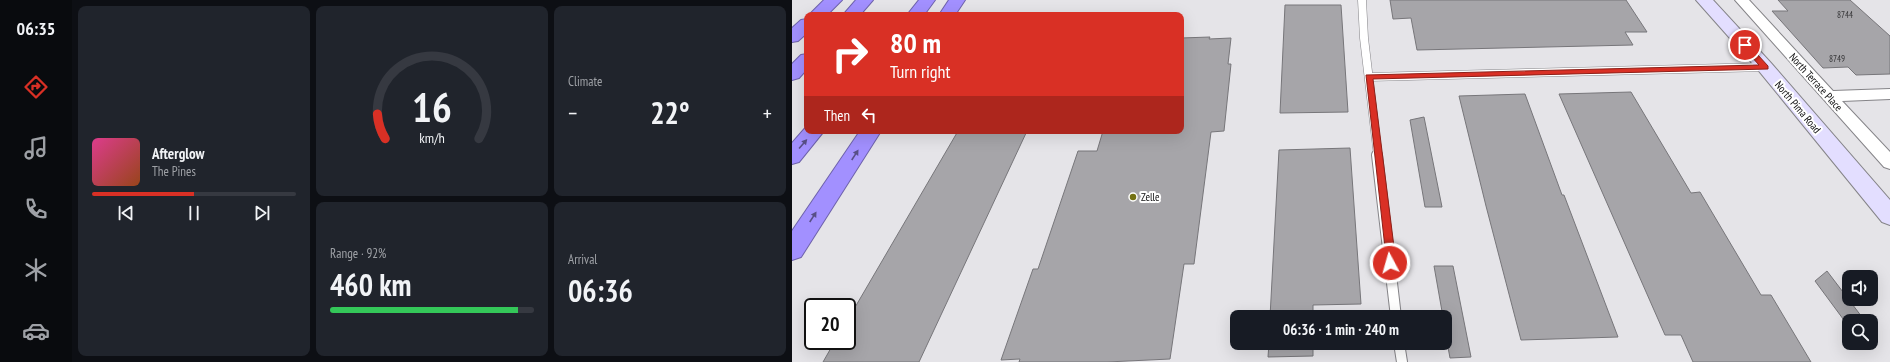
<!DOCTYPE html>
<html lang="en">
<head>
<meta charset="utf-8">
<style>
	:root { --surface:#171b24; --page:#20242c; --text:#f1f3f6; --muted:#9ea1a6; --line:#363941; --accent:#d93025 }
	body { margin:0; font-family:"PT Sans Narrow",sans-serif; background:var(--page); color:var(--text); height:100vh; display:flex; flex-direction:column; font-size:15px; white-space:nowrap }
	* { box-sizing:border-box; margin:0 }
	p { font-size:13px; color:var(--muted) }
	.icon { flex:none; width:22px; height:22px; fill:none; stroke:currentColor; stroke-width:2; stroke-linecap:round; stroke-linejoin:round }
	.map { position:relative; flex:1; overflow:hidden }
	.panel { display:flex; flex-direction:column; gap:6px; padding:6px; background:#0d0f14; width:720px }
	.panel>* { flex:none }
	.top-card { position:absolute; left:12px; top:12px; width:380px; height:122px; border-radius:8px; box-shadow:0 4px 16px #0002; background:#d93025; color:#fff; overflow:hidden }
	.controls { position:absolute; left:1050px; top:270px; display:grid; gap:8px }
	.controls a { display:grid; place-items:center; width:36px; height:36px; border-radius:8px; background:var(--surface); box-shadow:0 4px 16px #0002; font-size:20px }
	.speed { position:absolute; left:12px; top:298px; display:flex; gap:8px; font-size:20px; font-weight:700; text-align:center }
	.speed>* { display:grid; place-content:center; width:52px; height:52px; border-radius:50%; background:var(--surface); box-shadow:0 4px 16px #0002; line-height:1 }
	.speed .limit { border:2px solid #111; border-radius:6px; background:#fff; color:#111 }
	.pin { position:absolute; display:grid; place-items:center; width:34px; height:34px; color:#fff; margin:-17px; border:2px solid #fff; border-radius:50%; box-shadow:0 1px 4px #0007 }
	.me { position:absolute; width:44px; margin:-22px; rotate:354deg; stroke-linejoin:round; filter:drop-shadow(0 0 3px #0008) }
	.turn { display:flex; align-items:center; gap:14px; height:84px; padding:0 20px; font-size:18px }
	.turn .icon { width:52px; height:52px; stroke-width:2.5 }
	.turn b { display:block; font-size:28px; line-height:34px }
	.then { display:flex; align-items:center; height:38px; padding:0 20px; background:#0003; gap:8px; font-size:15px }
	.big { font-size:30px; font-weight:600; line-height:1.1 }
	.panel .card { flex:1; display:flex; flex-direction:column; justify-content:center; gap:6px; min-width:0; padding:0 14px; border-radius:8px; background:var(--page) }
	.panel .dial { align-items:center; gap:0 }
	.dial svg { height:104px; overflow:visible; fill:none; stroke:var(--line); stroke-width:7; stroke-linecap:round; text-anchor:middle }
	.dial text { fill:var(--text); stroke:none }
	.song { display:flex; align-items:center; gap:12px }
	.cover { width:48px; height:48px; border-radius:6px; background:linear-gradient(135deg,hsl(330 70% 55%),hsl(20 70% 35%)) }
	.played { height:4px; border-radius:2px; background:linear-gradient(90deg,var(--accent) 50%,var(--line) 50%) }
	.keys { display:flex; justify-content:space-around; direction:ltr }
	.heat { display:flex; justify-content:space-between; align-items:center; font-size:22px; direction:ltr }
	.charge { height:6px; border-radius:3px; background:linear-gradient(90deg,#34c759 92%,var(--line) 0) }
	.panel .tiles { flex:1; display:grid; gap:6px; grid-template-columns:repeat(3,1fr) }
	.card:first-child { grid-row:span 2 }
	.trip { position:absolute; left:438px; top:310px; width:222px; height:40px; border-radius:8px; background:var(--surface); box-shadow:0 4px 16px #0002; font-weight:600; line-height:40px; text-align:center }
	main { display:flex; flex:1; min-height:0 }
	.tabs { display:flex; flex-direction:column; width:72px; justify-content:space-around; align-items:center; background:#090b0e; color:var(--muted) }
	.tabs .icon { width:28px; height:28px }
	.tabs .selected { color:var(--accent) }
	.tabs b { font-size:18px; color:var(--text) }
	.map>svg:first-child { display:block }
	.building { fill:#a6a5a9; stroke:#77767a }
	.lines { fill:none; stroke-linecap:round; stroke-linejoin:round }
	.service-far1-casing { stroke:#858488; stroke-width:9 }
	.service-casing { stroke:#858488; stroke-width:12 }
	.minor-casing { stroke:#858488; stroke-width:2 }
	.secondary-casing { stroke:#858488; stroke-width:2 }
	.motorway-casing { stroke:#6e62ab; stroke-width:2 }
	.service-far1 { stroke:#fff; stroke-width:8 }
	.service { stroke:#fff; stroke-width:10 }
	.minor { fill:#fff; fill-rule:evenodd }
	.secondary { fill:#e3deff; fill-rule:evenodd }
	.motorway { fill:#a290ff; fill-rule:evenodd }
	.oneway { fill:#584f87 }
	.route { fill:#d93025; stroke:#8d1f18 }
	.poi-dot { fill:#737114; stroke:#fff; stroke-width:1.5 }
	.labels { text-anchor:middle; dominant-baseline:central; stroke-width:4; stroke-linejoin:round; paint-order:stroke }
	.number-label { font-size:9px; fill:#343436 }
	.street-label { font-size:11px; fill:#0e0e0f; stroke:#fff }
	.poi-label { font-size:11px; fill:#0e0e0f; stroke:#fff; text-anchor:start }
</style>
</head>
<body>
<main>
<nav class="tabs">
<b>06:35</b>
<svg class="icon selected" aria-label="directions" viewBox="0 0 24 24"><path d="M12 3l9 9-9 9-9-9zM9 14v-3h6M13 9l2 2-2 2"/></svg>
<svg class="icon" aria-label="music" viewBox="0 0 24 24"><path d="M9 18V5l10-2v13"/><circle cx="6" cy="18" r="3"/><circle cx="16" cy="16" r="3"/></svg>
<svg class="icon" aria-label="phone" viewBox="0 0 24 24"><path d="M5 4h4l2 5-3 2q2 4 5 5l2-3 5 2v4C11 20 4 13 5 4z"/></svg>
<svg class="icon" aria-label="climate" viewBox="0 0 24 24"><path d="M12 3v18M4 7l16 10M4 17L20 7"/></svg>
<svg class="icon" aria-label="car" viewBox="0 0 24 24"><path d="M5 17H2v-5l4-1 3-4h7l3 4 3 1v5h-3M9 17h6M6 11h13"/><circle cx="7" cy="17" r="2"/><circle cx="17" cy="17" r="2"/></svg>
</nav>
<section class="panel">
<div class="tiles">
<div class="card">
<div class="song"><i class="cover"></i><div><b>Afterglow</b><p>The Pines</p></div></div>
<div class="played"></div>
<div class="keys"><svg class="icon" aria-label="previous" viewBox="0 0 24 24"><path d="M18 5L8 12l10 7zM5 5v14"/></svg><svg class="icon" aria-label="pause" viewBox="0 0 24 24"><path d="M8 5v14M16 5v14"/></svg><svg class="icon" aria-label="next" viewBox="0 0 24 24"><path d="M6 5l10 7-10 7zM19 5v14"/></svg></div>
</div>
<div class="card dial"><svg viewBox="0 0 100 80">
<path d="M14 69A42 42 0 1 1 86 69"/>
<path d="M14 69A42 42 0 0 1 8 50" stroke="#d93025"/>
<text x="50" y="56" font-size="32" font-weight="700">16</text>
<text x="50" y="72" font-size="11">km/h</text>
</svg></div>
<div class="card"><p>Climate</p>
<div class="heat"><a>−</a><b class="big">22°</b><a>+</a></div>
</div>
<div class="card"><p>Range · 92%</p><b class="big">460 km</b><div class="charge"></div></div>
<div class="card"><p>Arrival</p><b class="big">06:36</b></div>
</div>
</section>
<div class="map">
<svg width="1098" height="362" viewBox="0 0 1098 362">
	<rect width="100%" height="100%" fill="#e5e4e8"/>
	<g class="building">
		<polygon points="598,0 834,0 855,32 833,32 841,45 625,50 619,18 601,19"/>
		<polygon points="986,0 1058,0 1098,36 1098,74 1064,75 1056,67 1031,68 980,11 996,11"/>
		<polygon points="493,5 549,5 556,112 488,113"/>
		<polygon points="418,37 417,39 439,38 436,64 439,64 432,131 419,132 402,264 392,264 378,359 315,362 227,362 228,359 209,360 241,269 246,269 286,151 305,151 311,131 389,131 389,38"/>
		<polygon points="839,92 899,193 908,192 969,295 979,295 1019,362 901,362 889,335 873,335 767,94"/>
		<polygon points="733,94 770,195 772,195 826,337 729,340 694,206 667,96"/>
		<polygon points="632,117 650,207 633,207 618,120"/>
		<polygon points="166,131 235,131 127,362 31,362 43,341 55,341 55,321"/>
		<polygon points="558,148 569,304 521,305 521,317 478,317 487,150"/>
		<polygon points="642,266 661,266 679,357 658,358 653,331 653,317 651,317"/>
		<polygon points="1035,271 1073,321 1057,321 1057,327 1023,281"/>
		<polygon points="477,343 521,343 521,356 476,357"/>
	</g>
	<g class="lines">
		<defs>
			<g id="service-far1">
				<polyline points="570,0 572,38 586,156"/>
				<polyline points="577,77 973,67"/>
			</g>
			<g id="service">
				<polyline points="585,155 604,317"/>
				<polyline points="607,343 610,362"/>
			</g>
			<polygon id="minor" points="943,0 957,0 1041,91 1098,89 1098,99 1050,101 1098,152 1098,169 1092,167"/>
			<polygon id="secondary" points="904,0 921,0 979,63 1098,200 1098,225 1090,222 967,71"/>
			<g id="motorway">
				<polygon points="32,0 50,0 35,15 17,15"/>
				<polygon points="64,0 81,0 68,15 51,15"/>
				<polygon points="127,0 143,0 132,15 115,15"/>
				<polygon points="157,0 173,0 163,15 147,15"/>
				<polygon points="15,19 15,33 6,41 0,42 0,28 9,20"/>
				<polygon points="15,54 15,69 7,78 0,80 0,64 9,55"/>
				<polygon points="15,126 15,131 32,131 7,162 0,164 0,143"/>
				<polygon points="68,131 89,131 9,257 0,260 0,231"/>
			</g>
		</defs>
		<use href="#service-far1" class="service-far1-casing"/>
		<use href="#service" class="service-casing"/>
		<use href="#minor" class="minor-casing"/>
		<use href="#secondary" class="secondary-casing"/>
		<use href="#motorway" class="motorway-casing"/>
		<use href="#service-far1" class="service-far1"/>
		<use href="#service" class="service"/>
		<use href="#minor" class="minor"/>
		<use href="#secondary" class="secondary"/>
		<use href="#motorway" class="motorway"/>
	</g>
	<defs><path id="oneway-solid" d="M-6-.8H1V-3.2L6.5 0L1 3.2V.8H-6Z"/></defs>
	<g class="oneway">
		<use href="#oneway-solid" transform="translate(11 144) rotate(-49)"/>
		<use href="#oneway-solid" transform="translate(63 155) rotate(-57)"/>
		<use href="#oneway-solid" transform="translate(21 217) rotate(-57)"/>
	</g>
	<polygon class="route" points="950,43 955,43 976,66 976,69 581,79 604,263 602,266 595,266 574,75 967,65 950,46"/>
	<circle class="poi-dot" cx="341" cy="197" r="4"/>
	<g class="labels">
		<g class="number-label">
			<text x="1053" y="14">8744</text>
			<text x="1045" y="58">8749</text>
		</g>
		<g class="street-label">
			<text transform="translate(1024 82) rotate(48)">North Terrace Place</text>
			<text transform="translate(1006 107) rotate(50)">North Pima Road</text>
		</g>
		<g class="poi-label">
			<text x="349" y="197">Zelle</text>
		</g>
	</g>
</svg>
<div class="controls">
<a><svg class="icon" aria-label="sound" viewBox="0 0 24 24"><path d="M4 9h4l5-4v14l-5-4H4zM17 9q2 3 0 6"/></svg></a>
<a><svg class="icon" aria-label="search" viewBox="0 0 24 24"><circle cx="10" cy="10" r="6"/><path d="M15 15l6 6"/></svg></a>
</div>
<div class="speed"><div class="limit">20</div></div>
<div class="pin" style="left:953px;top:45px;background:#d93025"><svg class="icon" aria-label="arrive" viewBox="0 0 24 24"><path d="M6 21V4h12l-3 4 3 4H6"/></svg></div>
<svg class="me" style="left:598px;top:263px" viewBox="-20 -20 40 40"><circle r="17" fill="#d93025" stroke="#fff" stroke-width="3"/><path d="M0-11L8 9 0 5-8 9z" fill="#fff"/></svg>
<div class="trip">06:36 · 1 min · 240 m</div>
<div class="top-card">
<div class="turn"><svg class="icon" aria-label="right" viewBox="0 0 24 24"><path d="M7 20v-9h11M14 6l5 5-5 5"/></svg><div><b>80 m</b>Turn right</div></div>
<div class="then">Then<svg class="icon" aria-label="left" viewBox="0 0 24 24"><path d="M17 20v-9H6M10 6l-5 5 5 5"/></svg></div>
</div>
</div>
</main>
</body>
</html>
